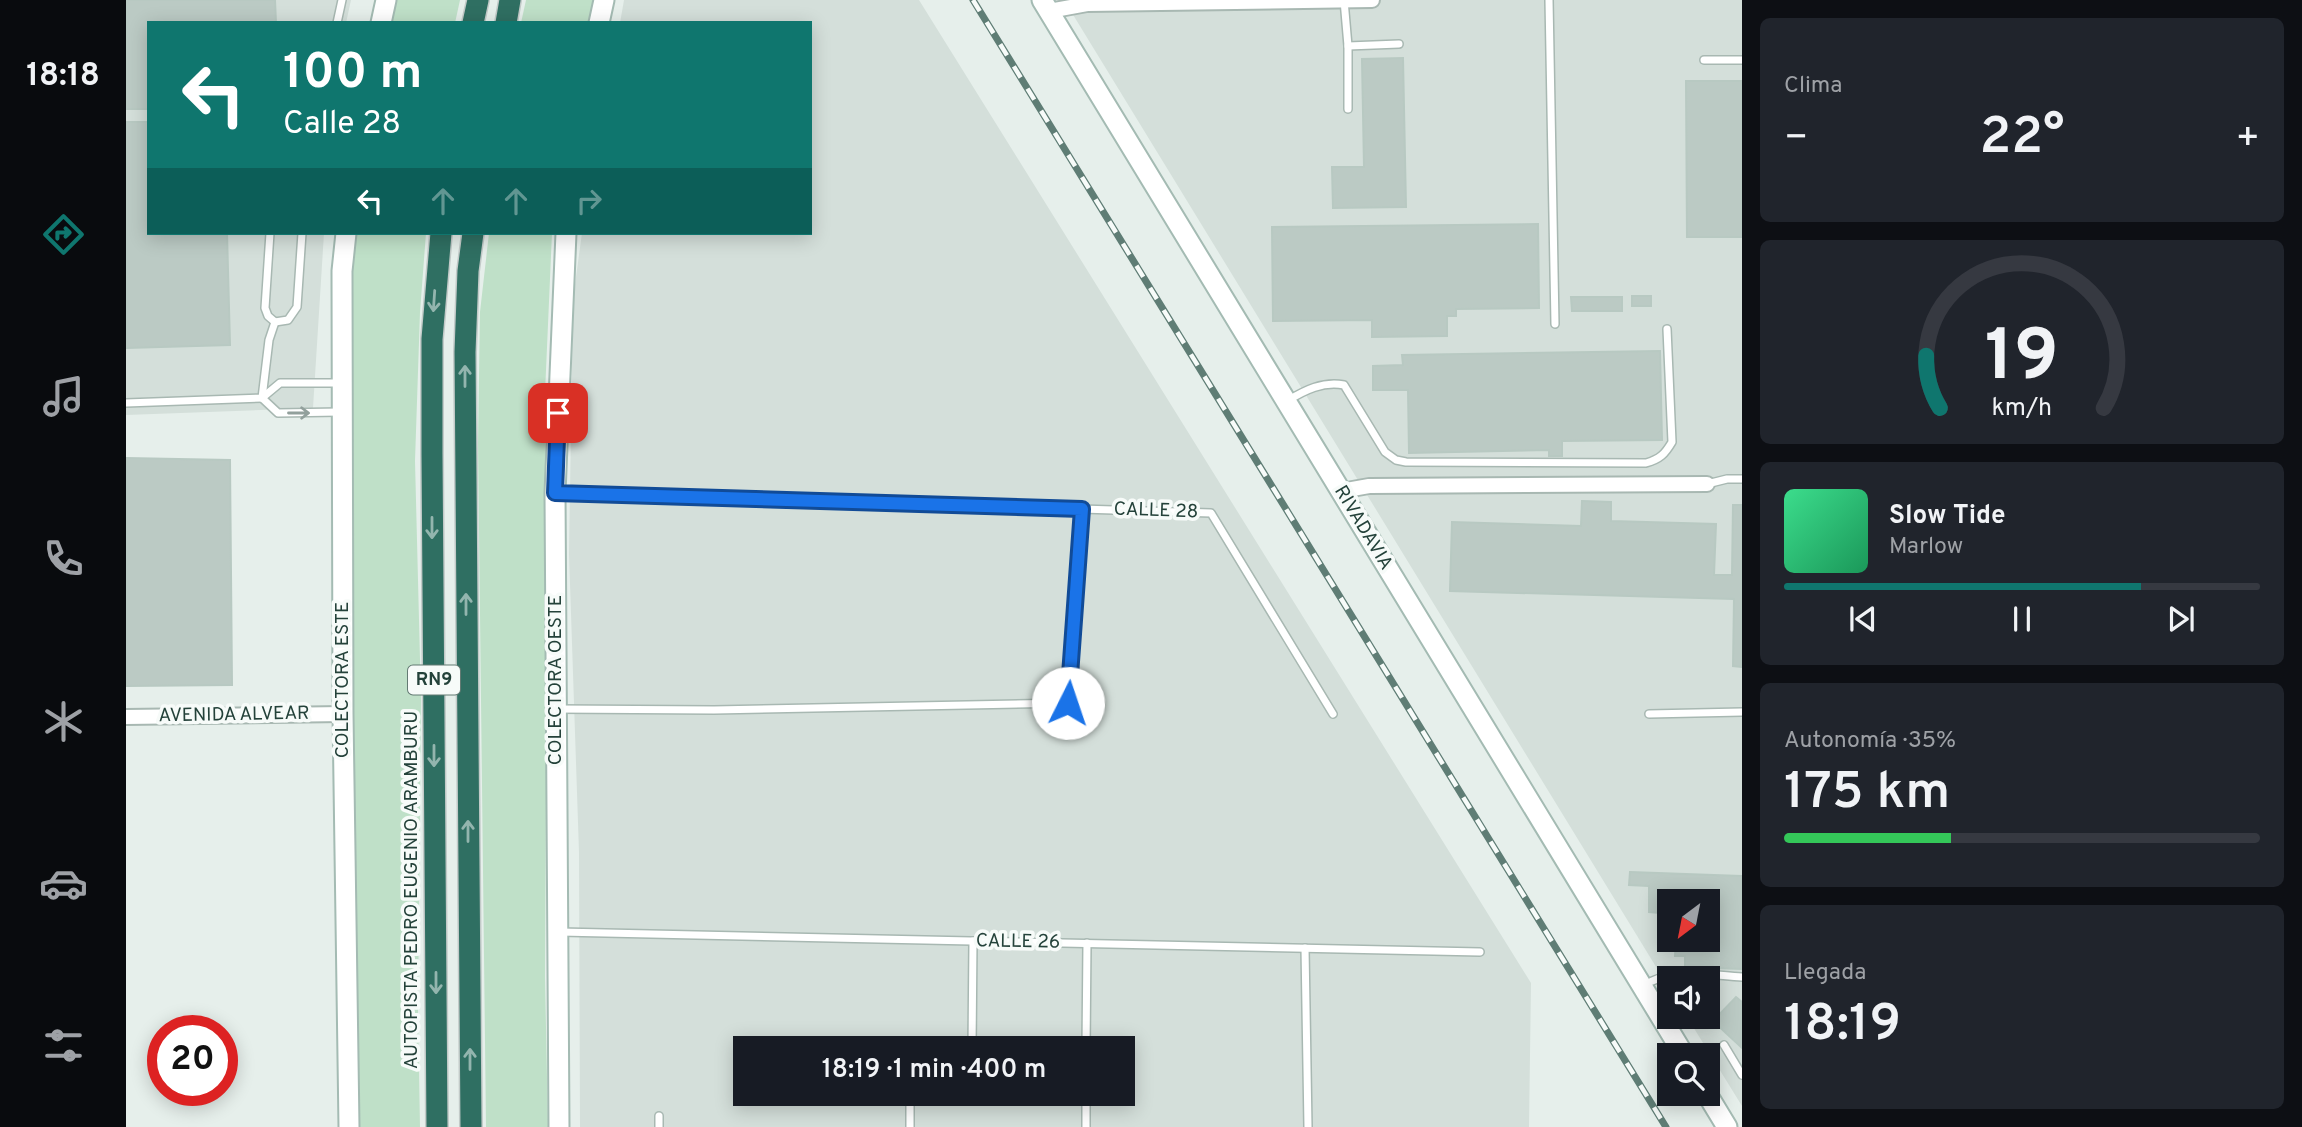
<!DOCTYPE html>
<html lang="es">
<head>
<meta charset="utf-8">
<style>
	:root { --surface:#171b24; --page:#20242c; --text:#f1f3f6; --muted:#9ea1a6; --line:#363941; --accent:#0f766e }
	body { margin:0; font-family:Overpass,sans-serif; background:var(--page); color:var(--text); height:100vh; display:flex; flex-direction:column; font-size:26px; white-space:nowrap }
	* { box-sizing:border-box; margin:0 }
	p { font-size:23px; color:var(--muted) }
	.icon { flex:none; width:38px; height:38px; fill:none; stroke:currentColor; stroke-width:2; stroke-linecap:round; stroke-linejoin:round }
	.map { position:relative; flex:1; overflow:hidden }
	.details { display:flex; flex-direction:column; gap:18px; padding:18px; background:#0d0f14; width:560px }
	.details>* { flex:none }
	.hud { position:absolute; left:21px; top:21px; width:665px; height:214px; border-radius:0px; box-shadow:0 4px 18px #0003; background:#0f766e; color:#fff; overflow:hidden }
	.needle { width:46px; rotate:212deg }
	.controls { position:absolute; left:1531px; top:889px; display:grid; gap:14px }
	.controls a { display:grid; place-items:center; width:63px; height:63px; border-radius:0px; background:var(--surface); box-shadow:0 4px 18px #0003; font-size:35px }
	.speed { position:absolute; left:21px; top:1015px; display:flex; gap:14px; font-size:35px; font-weight:700; text-align:center }
	.speed>* { display:grid; place-content:center; width:91px; height:91px; border-radius:50%; background:var(--surface); box-shadow:0 4px 18px #0003; line-height:1 }
	.speed .limit { border:10px solid #d22; background:#fff; color:#111 }
	.pin { position:absolute; display:grid; place-items:center; width:60px; height:60px; color:#fff; margin:-30px; border-radius:14px; box-shadow:0 4px 10px #0006 }
	.me { position:absolute; width:77px; margin:-38px; rotate:4deg; stroke-linejoin:round; filter:drop-shadow(0 0 5px #0008) }
	.turn { display:flex; align-items:center; gap:24px; height:147px; padding:0 21px; font-size:32px }
	.turn .icon { width:91px; height:91px; stroke-width:2.5 }
	.turn b { display:block; font-size:49px; line-height:60px }
	.lanes { display:flex; align-items:center; height:66px; padding:0 21px; background:#0003; justify-content:center; gap:35px; direction:ltr }
	.lanes .off { opacity:.35 }
	.big { font-size:52px; font-weight:600; line-height:1.1 }
	.details .tile { flex:1; display:flex; flex-direction:column; justify-content:center; gap:10px; min-width:0; padding:0 24px; border-radius:10px; background:var(--page) }
	.details .dial { align-items:center; gap:0 }
	.dial svg { height:182px; overflow:visible; fill:none; stroke:var(--line); stroke-width:7; stroke-linecap:round; text-anchor:middle }
	.dial text { fill:var(--text); stroke:none }
	.song { display:flex; align-items:center; gap:21px }
	.cover { width:84px; height:84px; border-radius:10px; background:linear-gradient(135deg,hsl(150 70% 55%),hsl(150 70% 35%)) }
	.played { height:7px; border-radius:4px; background:linear-gradient(90deg,var(--accent) 75%,var(--line) 75%) }
	.keys { display:flex; justify-content:space-around; direction:ltr }
	.heat { display:flex; justify-content:space-between; align-items:center; font-size:38px; direction:ltr }
	.charge { height:10px; border-radius:5px; background:linear-gradient(90deg,#34c759 35%,var(--line) 0) }
	.trip { position:absolute; left:607px; top:1036px; width:402px; height:70px; border-radius:0px; background:var(--surface); box-shadow:0 4px 18px #0003; font-weight:600; line-height:70px; text-align:center }
	main { display:flex; flex:1; min-height:0 }
	.dock { display:flex; flex-direction:column; width:126px; justify-content:space-around; align-items:center; background:#090b0e; color:var(--muted) }
	.dock .icon { width:49px; height:49px }
	.dock .current { color:var(--accent) }
	.dock b { font-size:32px; color:var(--text) }
	.map>svg:first-child { display:block }
	.built { fill:#d4dfda; fill-rule:evenodd }
	.green { fill:#bfe0c8 }
	.building { fill:#bbcac4; stroke:#b8c9c2; stroke-width:2 }
	.lines { fill:none; stroke-linecap:round; stroke-linejoin:round }
	.lane-casing { stroke:#a8b8b2; stroke-width:10 }
	.street-casing { stroke:#a8b8b2; stroke-width:18 }
	.secondary-casing { stroke:#a4bbb3; stroke-width:23 }
	.highway-casing { stroke:#c2cac8; stroke-width:24 }
	.lane { stroke:#fff; stroke-width:7 }
	.street { stroke:#fff; stroke-width:14 }
	.secondary { stroke:#fff; stroke-width:19 }
	.highway { stroke:#2f6f62; stroke-width:21 }
	.rail-casing { stroke:#5f7d75; stroke-width:7 }
	.rail { stroke:#f7fbf9; stroke-width:4.5; stroke-dasharray:13; stroke-linecap:butt }
	.oneway { stroke:#93b5ae }
	.oneway2 { stroke:#92a09c }
	.route-casing { stroke:#114b97; stroke-width:18 }
	.route { stroke:#1a73e8; stroke-width:12 }
	.labels { text-anchor:middle; dominant-baseline:central; stroke-width:7; stroke-linejoin:round; paint-order:stroke }
	.shield { fill:#f7fbf9; stroke:#637a73; stroke-width:2 }
	.shield-label { font-size:18px; font-weight:bold; fill:#24423a }
	.street-label { font-size:19px; fill:#24423a; stroke:#f7fbf9 }
</style>
</head>
<body>
<main>
<nav class="dock">
<b>18:18</b>
<svg class="icon current" aria-label="directions" viewBox="0 0 24 24"><path d="M12 3l9 9-9 9-9-9zM9 14v-3h6M13 9l2 2-2 2"/></svg>
<svg class="icon" aria-label="music" viewBox="0 0 24 24"><path d="M9 18V5l10-2v13"/><circle cx="6" cy="18" r="3"/><circle cx="16" cy="16" r="3"/></svg>
<svg class="icon" aria-label="phone" viewBox="0 0 24 24"><path d="M5 4h4l2 5-3 2q2 4 5 5l2-3 5 2v4C11 20 4 13 5 4z"/></svg>
<svg class="icon" aria-label="climate" viewBox="0 0 24 24"><path d="M12 3v18M4 7l16 10M4 17L20 7"/></svg>
<svg class="icon" aria-label="car" viewBox="0 0 24 24"><path d="M5 17H2v-5l4-1 3-4h7l3 4 3 1v5h-3M9 17h6M6 11h13"/><circle cx="7" cy="17" r="2"/><circle cx="17" cy="17" r="2"/></svg>
<svg class="icon" aria-label="filters" viewBox="0 0 24 24"><path d="M4 7h16M4 17h16"/><circle cx="9" cy="7" r="2"/><circle cx="15" cy="17" r="2"/></svg>
</nav>
<div class="map">
<svg width="1616" height="1127" viewBox="0 0 1616 1127">
	<rect width="100%" height="100%" fill="#e6efeb"/>
	<g class="built">
		<polygon points="0,0 225,0 220,23 23,23 23,233 198,233 187,408 0,415"/>
		<path d="M 498,0 L 793,0 L 1405,983 L 1403,1127 L 454,1127 L 453,852 L 443,554 L 447,299 L 456,233 L 684,233 L 684,23 L 494,23 ZM 620,1048 L 998,1048 L 998,1094 L 620,1094 Z"/>
		<path d="M 938,0 L 1616,0 L 1616,1106 L 1561,1017 L 1582,1017 L 1582,978 L 1544,978 L 1543,988 ZM 1544,901 L 1582,901 L 1582,940 L 1544,940 Z"/>
	</g>
	<g class="green">
		<polygon points="271,0 334,0 329,23 265,23"/>
		<polygon points="400,0 469,0 464,23 395,23"/>
		<polygon points="229,233 300,233 294,312 289,461 295,699 292,1012 294,1127 232,1127 226,775 225,277"/>
		<polygon points="363,233 426,233 419,393 421,617 419,977 422,1127 360,1127 352,443 354,312"/>
	</g>
	<g class="building">
		<polygon points="0,0 149,0 150,23 23,23 23,109 0,109"/>
		<polygon points="1277,58 1280,207 1207,208 1206,167 1238,167 1236,59"/>
		<polygon points="1560,81 1616,81 1616,237 1561,237"/>
		<polygon points="0,122 23,122 23,233 101,233 104,345 0,348"/>
		<polygon points="1412,224 1413,308 1330,309 1330,316 1321,316 1321,336 1246,337 1246,320 1147,321 1146,227"/>
		<rect x="1506" y="296" width="19" height="10"/>
		<polygon points="1445,297 1496,297 1496,311 1446,311"/>
		<polygon points="1534,351 1536,440 1436,441 1436,456 1423,456 1423,450 1283,453 1282,390 1247,390 1247,366 1277,365 1276,355"/>
		<polygon points="0,458 104,460 106,685 0,686"/>
		<polygon points="1456,501 1485,502 1485,521 1590,524 1588,575 1606,575 1607,505 1616,505 1616,667 1607,666 1608,599 1324,591 1326,522 1455,526"/>
		<polygon points="1504,872 1616,876 1616,969 1559,967 1559,956 1549,956 1550,940 1582,940 1582,901 1544,901 1544,929 1534,929 1535,913 1523,912 1523,886 1503,885"/>
		<polygon points="1610,997 1616,1002 1615,1047 1587,1021"/>
	</g>
	<g class="lines">
		<defs>
			<g id="lane">
				<polyline points="1218,0 1222,46 1222,109"/>
				<polyline points="1423,0 1429,324"/>
				<polyline points="211,23 216,0"/>
				<polyline points="1222,46 1273,44"/>
				<polyline points="1578,60 1616,60"/>
				<polyline points="144,233 139,308 142,316 149,322"/>
				<polyline points="149,322 162,320 171,307 176,233"/>
				<polyline points="136,398 152,413 214,412"/>
				<polyline points="136,398 143,340 149,322"/>
				<path d="M 1161,401 C 1179,390 1197,381 1218,385 L 1259,452 L 1270,460 L 1280,462 L 1520,463 C 1534,459 1539,454 1546,442 L 1541,329"/>
				<polyline points="0,403 136,398 154,383 214,383"/>
				<polyline points="1581,484 1601,479 1616,479"/>
				<polyline points="430,493 1085,513 1207,714"/>
				<polyline points="430,709 588,710 942,703 956,509"/>
				<polyline points="1523,714 1616,712"/>
				<polyline points="434,932 1354,952"/>
				<polyline points="1179,948 1182,1127"/>
				<path d="M 1517,986 C 1546,967 1582,975 1616,977"/>
				<polyline points="1598,1045 1616,1075"/>
				<polyline points="846,1048 847,941"/>
				<polyline points="960,1048 961,943"/>
				<polyline points="712,1096 882,1094"/>
				<polyline points="533,1116 533,1127"/>
				<polyline points="784,1127 784,1095"/>
				<polyline points="960,1127 960,1094"/>
			</g>
			<g id="street">
				<polyline points="923,11 961,4 1246,0"/>
				<polyline points="1215,491 1243,486 1581,484"/>
				<polyline points="0,717 217,714"/>
			</g>
			<g id="secondary">
				<polyline points="916,0 1558,1055"/>
				<polyline points="255,23 260,0"/>
				<polyline points="473,23 478,0"/>
				<polyline points="220,233 216,271 217,714 223,1127"/>
				<polyline points="1581,1094 1601,1127"/>
				<polyline points="433,1127 429,493 440,233"/>
			</g>
			<g id="highway">
				<polyline points="347,23 352,0"/>
				<polyline points="380,23 384,0"/>
				<polyline points="311,1127 306,454 306,339 315,233"/>
				<polyline points="345,1127 339,352 342,271 347,233"/>
			</g>
		</defs>
		<use href="#lane" class="lane-casing"/>
		<use href="#street" class="street-casing"/>
		<use href="#secondary" class="secondary-casing"/>
		<use href="#highway" class="highway-casing"/>
		<use href="#lane" class="lane"/>
		<use href="#street" class="street"/>
		<use href="#secondary" class="secondary"/>
		<use href="#highway" class="highway"/>
		<defs>
			<polyline id="rail" points="847,0 1540,1127"/>
		</defs>
		<use href="#rail" class="rail-casing"/>
		<use href="#rail" class="rail"/>
	</g>
	<defs><path id="oneway-shaft" d="M-6 0H5M1.5-3L5.5 0L1.5 3" fill="none" stroke-width="1.6" stroke-linecap="round" stroke-linejoin="round" transform="scale(1.75)"/></defs>
	<g class="oneway">
		<use href="#oneway-shaft" transform="translate(308 301) rotate(94)"/>
		<use href="#oneway-shaft" transform="translate(339 376) rotate(-90)"/>
		<use href="#oneway-shaft" transform="translate(306 528) rotate(90)"/>
		<use href="#oneway-shaft" transform="translate(340 604) rotate(-90)"/>
		<use href="#oneway-shaft" transform="translate(308 756) rotate(90)"/>
		<use href="#oneway-shaft" transform="translate(342 831) rotate(-90)"/>
		<use href="#oneway-shaft" transform="translate(310 983) rotate(90)"/>
		<use href="#oneway-shaft" transform="translate(344 1059) rotate(-90)"/>
	</g>
	<use class="oneway2" href="#oneway-shaft" transform="translate(173 413)"/>
	<g class="lines">
		<defs>
			<polyline id="route" points="432,413 429,493 956,509 942,703"/>
		</defs>
		<use href="#route" class="route-casing"/>
		<use href="#route" class="route"/>
	</g>
	<g class="labels">
		<rect class="shield" x="282" y="665.5" width="52" height="29" rx="5"/>
		<g class="shield-label">
			<text x="308" y="680">RN9</text>
		</g>
		<g class="street-label">
			<text transform="translate(1030 511) rotate(2)">CALLE 28</text>
			<text transform="translate(1237 528) rotate(59)">RIVADAVIA</text>
			<text transform="translate(217 680) rotate(-90)">COLECTORA ESTE</text>
			<text transform="translate(430 680) rotate(-90)">COLECTORA OESTE</text>
			<text transform="translate(108 715) rotate(-1)">AVENIDA ALVEAR</text>
			<text transform="translate(286 890) rotate(-90)">AUTOPISTA PEDRO EUGENIO ARAMBURU</text>
			<text transform="translate(892 942) rotate(1)">CALLE 26</text>
		</g>
	</g>
</svg>
<div class="controls">
<a><svg class="needle" viewBox="-14 -14 28 28"><path d="M0-13l5 13h-10z" fill="#e53935"/><path d="M0 13l5-13h-10z" fill="#9ea1a6"/></svg></a>
<a><svg class="icon" aria-label="sound" viewBox="0 0 24 24"><path d="M4 9h4l5-4v14l-5-4H4zM17 9q2 3 0 6"/></svg></a>
<a><svg class="icon" aria-label="search" viewBox="0 0 24 24"><circle cx="10" cy="10" r="6"/><path d="M15 15l6 6"/></svg></a>
</div>
<div class="speed"><div class="limit">20</div></div>
<div class="pin" style="left:432px;top:413px;background:#d93025"><svg class="icon" aria-label="arrive" viewBox="0 0 24 24"><path d="M6 21V4h12l-3 4 3 4H6"/></svg></div>
<svg class="me" style="left:942px;top:703px" viewBox="-20 -20 40 40"><circle r="19" fill="#fff"/><path d="M0-13L10 11 0 6-10 11z" fill="#1a73e8"/></svg>
<div class="trip">18:19 · 1 min · 400 m</div>
<div class="hud">
<div class="turn"><svg class="icon" aria-label="left" viewBox="0 0 24 24"><path d="M17 20v-9H6M10 6l-5 5 5 5"/></svg><div><b>100 m</b>Calle 28</div></div>
<div class="lanes"><svg class="icon" aria-label="left" viewBox="0 0 24 24"><path d="M17 20v-9H6M10 6l-5 5 5 5"/></svg><svg class="icon off" aria-label="ahead" viewBox="0 0 24 24"><path d="M12 20V5M6 11l6-6 6 6"/></svg><svg class="icon off" aria-label="ahead" viewBox="0 0 24 24"><path d="M12 20V5M6 11l6-6 6 6"/></svg><svg class="icon off" aria-label="right" viewBox="0 0 24 24"><path d="M7 20v-9h11M14 6l5 5-5 5"/></svg></div>
</div>
</div>
<section class="details">
<div class="tile"><p>Clima</p>
<div class="heat"><a>−</a><b class="big">22°</b><a>+</a></div>
</div>
<div class="tile dial"><svg viewBox="0 0 100 80">
<path d="M14 69A42 42 0 1 1 86 69"/>
<path d="M14 69A42 42 0 0 1 8 46" stroke="#0f766e"/>
<text x="50" y="56" font-size="32" font-weight="700">19</text>
<text x="50" y="72" font-size="11">km/h</text>
</svg></div>
<div class="tile">
<div class="song"><i class="cover"></i><div><b>Slow Tide</b><p>Marlow</p></div></div>
<div class="played"></div>
<div class="keys"><svg class="icon" aria-label="previous" viewBox="0 0 24 24"><path d="M18 5L8 12l10 7zM5 5v14"/></svg><svg class="icon" aria-label="pause" viewBox="0 0 24 24"><path d="M8 5v14M16 5v14"/></svg><svg class="icon" aria-label="next" viewBox="0 0 24 24"><path d="M6 5l10 7-10 7zM19 5v14"/></svg></div>
</div>
<div class="tile"><p>Autonomía · 35%</p><b class="big">175 km</b><div class="charge"></div></div>
<div class="tile"><p>Llegada</p><b class="big">18:19</b></div>
</section>
</main>
</body>
</html>
